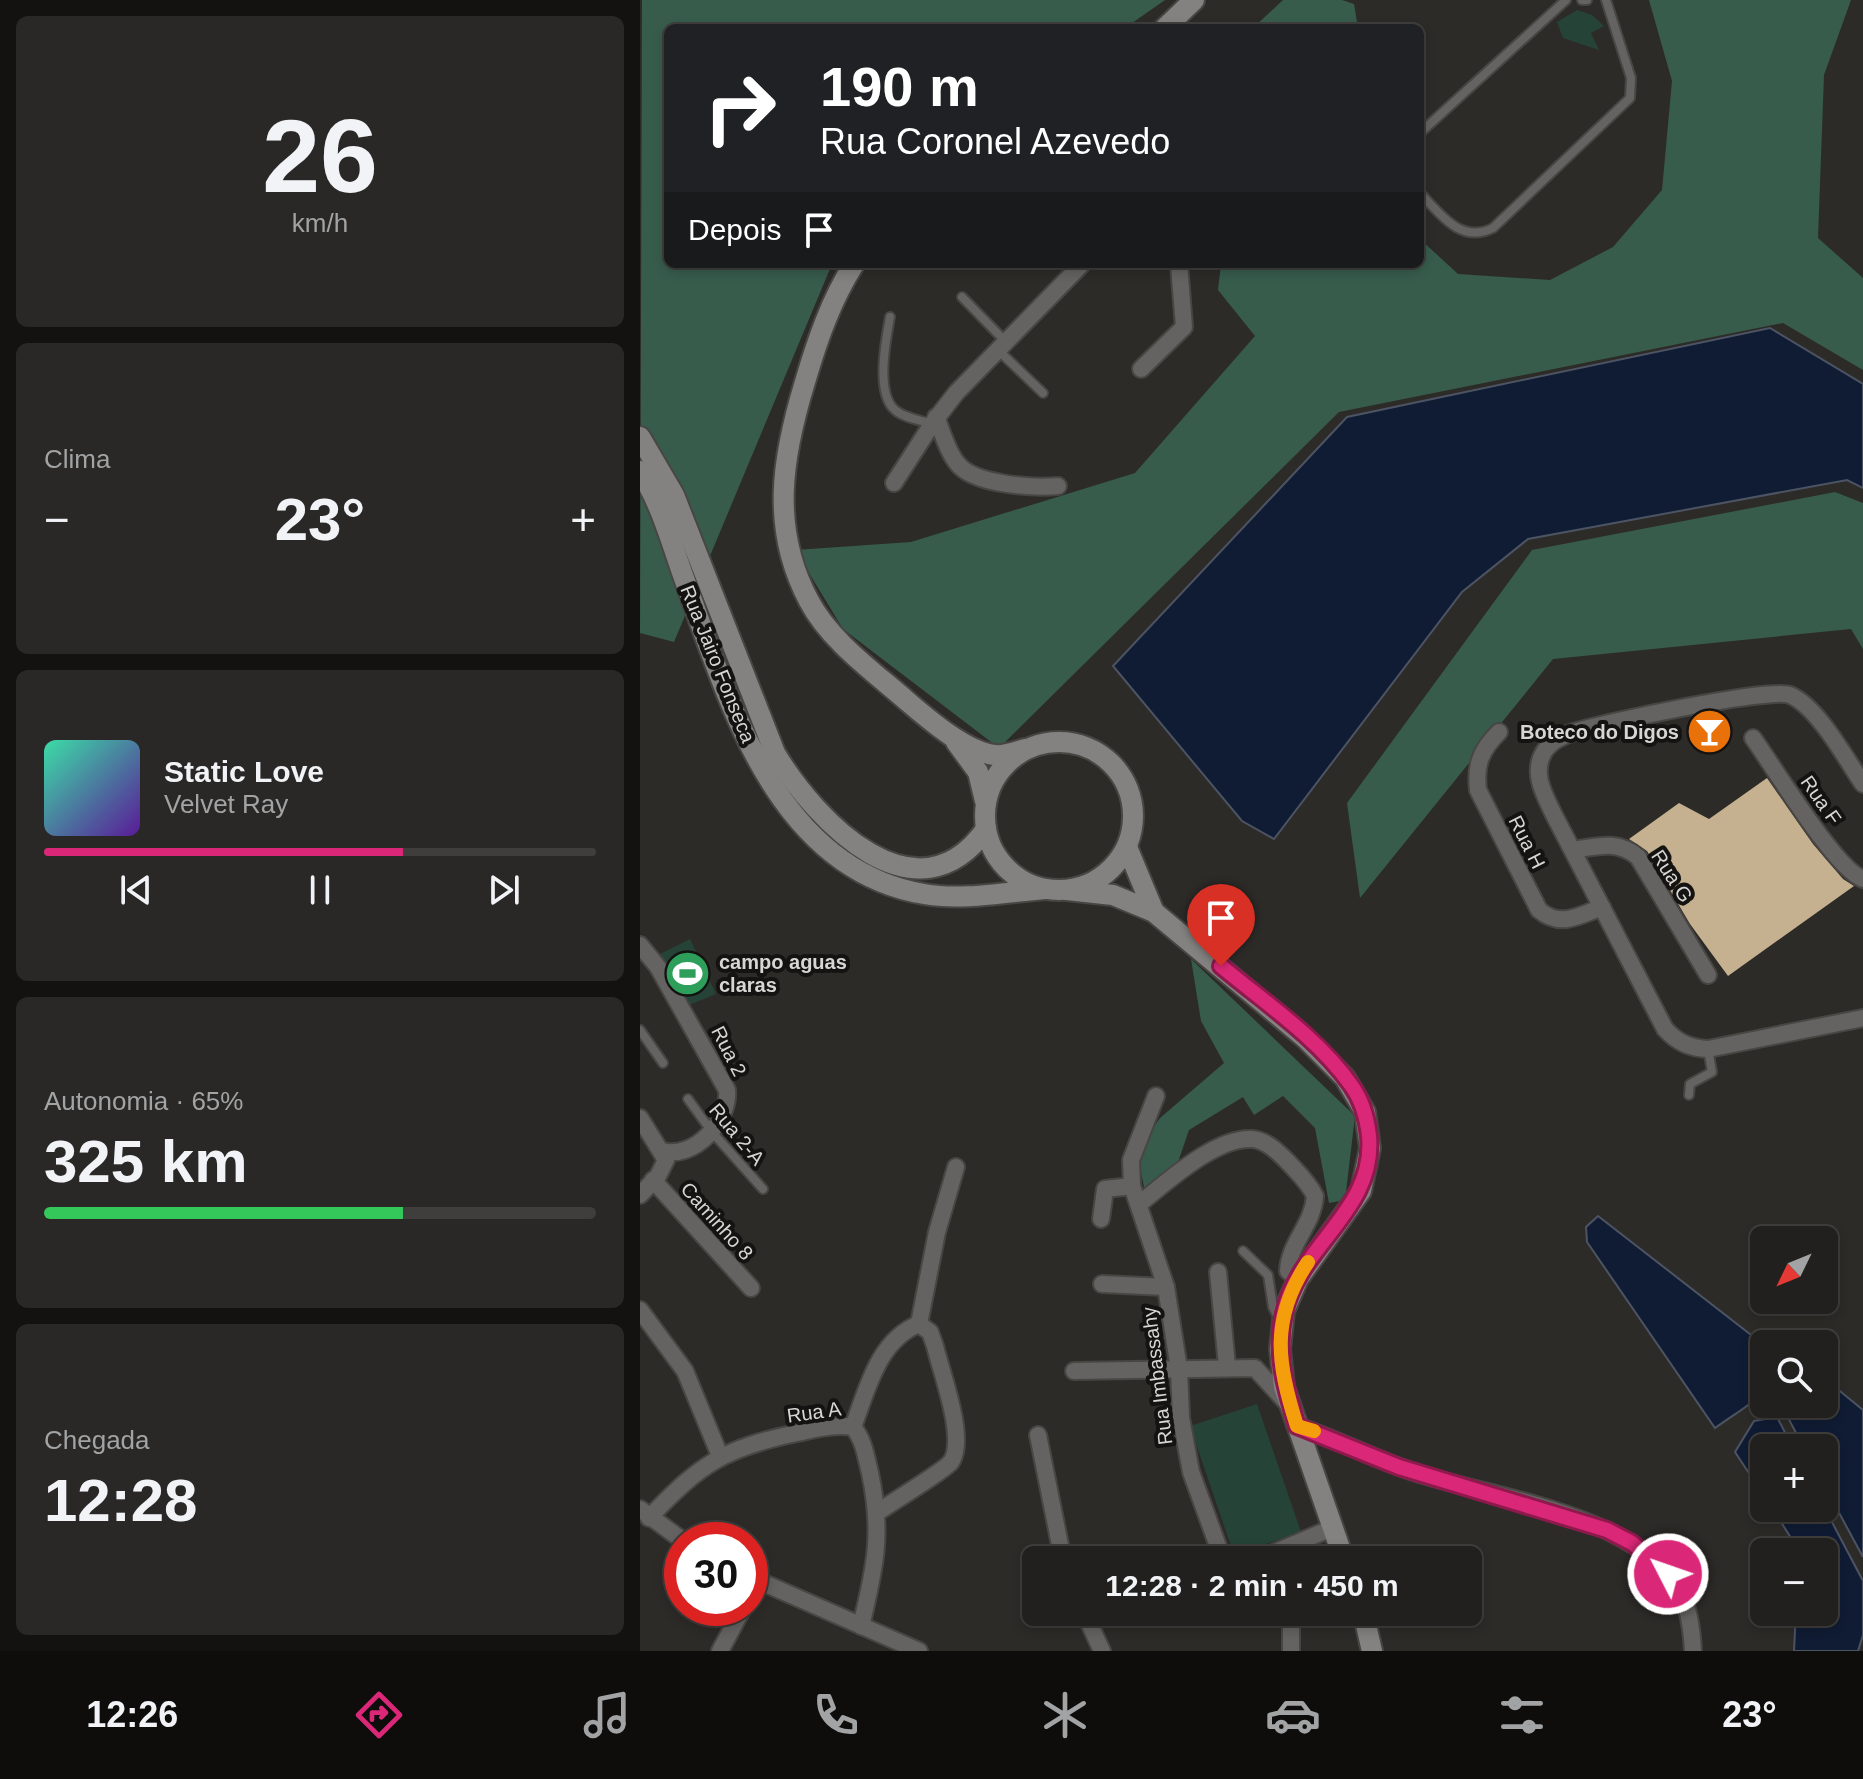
<!DOCTYPE html>
<html lang="pt">
<head>
<meta charset="utf-8">
<style>
	:root { --surface:#22201e; --page:#2a2827; --text:#f1f3f6; --muted:#a2a3a4; --line:#3f3e3c; --accent:#db2777 }
	body { margin:0; font-family:Arial,sans-serif; background:var(--page); color:var(--text); height:100vh; display:flex; flex-direction:column; font-size:30px; white-space:nowrap }
	* { box-sizing:border-box; margin:0 }
	p { font-size:26px; color:var(--muted) }
	.icon { flex:none; width:44px; height:44px; fill:none; stroke:currentColor; stroke-width:2; stroke-linecap:round; stroke-linejoin:round }
	.map { position:relative; flex:1; overflow:hidden }
	.panel { display:flex; flex-direction:column; gap:16px; padding:16px; background:#131210; width:640px }
	.panel>* { flex:none }
	.banner { position:absolute; left:24px; top:24px; width:760px; height:244px; border-radius:12px; box-shadow:0 4px 12px #0003,0 0 0 2px var(--line); background:#202124; color:#fff; overflow:hidden }
	.needle { width:52px; rotate:227deg }
	.buttons { position:absolute; left:1110px; top:1226px; display:grid; gap:16px }
	.buttons a { display:grid; place-items:center; width:88px; height:88px; border-radius:12px; background:var(--surface); box-shadow:0 4px 12px #0003,0 0 0 2px var(--line); font-size:40px }
	.speed { position:absolute; left:24px; top:1522px; display:flex; gap:16px; font-size:40px; font-weight:700; text-align:center }
	.speed>* { display:grid; place-content:center; width:104px; height:104px; border-radius:50%; background:var(--surface); box-shadow:0 4px 12px #0003,0 0 0 2px var(--line); line-height:1 }
	.speed .limit { border:12px solid #d22; background:#fff; color:#111 }
	.pin { position:absolute; display:grid; place-items:center; width:68px; height:68px; color:#fff; margin:-82px -34px; border-radius:50% 50% 50% 0; rotate:-45deg; box-shadow:0 0 8px #0007 }
	.pin .icon { rotate:45deg }
	.me { position:absolute; width:88px; margin:-44px; rotate:311deg; stroke-linejoin:round; filter:drop-shadow(0 0 6px #0008) }
	.turn { display:flex; align-items:center; gap:28px; height:168px; padding:0 24px; font-size:36px }
	.turn .icon { width:104px; height:104px; stroke-width:2.5 }
	.turn b { display:block; font-size:56px; line-height:68px }
	.then { display:flex; align-items:center; height:76px; padding:0 24px; background:#0003; gap:16px; font-size:30px }
	.big { font-size:60px; font-weight:600; line-height:1.1 }
	.panel .card { flex:1; display:flex; flex-direction:column; justify-content:center; gap:12px; min-width:0; padding:0 28px; border-radius:12px; background:var(--page) }
	.panel .dial { align-items:center; gap:0 }
	.dial b { font-size:104px; line-height:1 }
	.song { display:flex; align-items:center; gap:24px }
	.cover { width:96px; height:96px; border-radius:12px; background:linear-gradient(135deg,hsl(160 70% 55%),hsl(270 70% 35%)) }
	.played { height:8px; border-radius:4px; background:linear-gradient(90deg,var(--accent) 65%,var(--line) 65%) }
	.keys { display:flex; justify-content:space-around; direction:ltr }
	.heat { display:flex; justify-content:space-between; align-items:center; font-size:44px; direction:ltr }
	.charge { height:12px; border-radius:6px; background:linear-gradient(90deg,#34c759 65%,var(--line) 0) }
	.trip { position:absolute; left:382px; top:1546px; width:460px; height:80px; border-radius:12px; background:var(--surface); box-shadow:0 4px 12px #0003,0 0 0 2px var(--line); font-weight:600; line-height:80px; text-align:center }
	.tabs { display:flex; height:128px; justify-content:space-around; align-items:center; background:#0e0d0c; color:var(--muted) }
	.tabs .icon { width:56px; height:56px }
	.tabs .selected { color:var(--accent) }
	.tabs b { font-size:36px; color:var(--text) }
	main { display:flex; flex:1; min-height:0 }
	.map>svg:first-child { display:block }
	.green { fill:#254336 }
	.forest { fill:#375c4c }
	.water { fill:#101c34; stroke:#4c5464; stroke-width:2 }
	.building { fill:#c5b08f }
	.lines { fill:none; stroke-linecap:round; stroke-linejoin:round }
	.service-casing { stroke:#484643; stroke-width:12 }
	.minor-casing { stroke:#484643; stroke-width:20 }
	.secondary-casing { stroke:#484643; stroke-width:24 }
	.service { stroke:#646362; stroke-width:8 }
	.minor { stroke:#646362; stroke-width:16 }
	.secondary { stroke:#848280; stroke-width:20 }
	.route-casing { stroke:#8e194d; stroke-width:20 }
	.route { stroke:#db2777; stroke-width:14 }
	.slow { stroke:#f59e0b; stroke-width:14 }
	.labels { text-anchor:middle; dominant-baseline:central; stroke-width:8; stroke-linejoin:round; paint-order:stroke }
	.street-label { font-size:20px; fill:#d7d6d3; stroke:#141312 }
	.poi-label { font-size:20px; font-weight:bold; fill:#d7d6d3; stroke:#141312; text-anchor:end }
</style>
</head>
<body>
<main>
<section class="panel">
<div class="card dial"><b>26</b><p>km/h</p></div>
<div class="card"><p>Clima</p>
<div class="heat"><a>−</a><b class="big">23°</b><a>+</a></div>
</div>
<div class="card">
<div class="song"><i class="cover"></i><div><b>Static Love</b><p>Velvet Ray</p></div></div>
<div class="played"></div>
<div class="keys"><svg class="icon" aria-label="previous" viewBox="0 0 24 24"><path d="M18 5L8 12l10 7zM5 5v14"/></svg><svg class="icon" aria-label="pause" viewBox="0 0 24 24"><path d="M8 5v14M16 5v14"/></svg><svg class="icon" aria-label="next" viewBox="0 0 24 24"><path d="M6 5l10 7-10 7zM19 5v14"/></svg></div>
</div>
<div class="card"><p>Autonomia · 65%</p><b class="big">325 km</b><div class="charge"></div></div>
<div class="card"><p>Chegada</p><b class="big">12:28</b></div>
</section>
<div class="map">
<svg width="1223" height="1651" viewBox="0 0 1223 1651">
	<rect width="100%" height="100%" fill="#2d2b28"/>
	<g class="green">
		<polygon points="937,10 952,15 964,26 951,33 959,50 923,38 917,22"/>
		<polygon points="50,939 76,994 47,1006 20,954"/>
		<polygon points="617,1404 661,1532 594,1555 550,1426"/>
	</g>
	<g class="forest">
		<polygon points="2,0 525,0 485,28 28,28 28,264 192,264 34,642 0,633"/>
		<polygon points="643,0 702,0 714,4 718,28 613,28"/>
		<polygon points="1009,0 1211,0 1184,75 1178,238 1223,278 1223,370 1143,323 699,412 359,748 203,629 155,550 271,542 495,473 615,336 578,290 581,264 780,264 780,239 818,274 910,280 973,247 1022,190 1032,81"/>
		<polygon points="1195,492 1223,503 1223,649 1211,629 913,659 720,898 707,803 892,550"/>
		<polygon points="551,959 715,1116 705,1200 689,1203 675,1128 643,1096 614,1115 603,1097 549,1130 537,1165 505,1192 497,1152 520,1118 584,1063 561,1021"/>
	</g>
	<g class="water">
		<polygon points="1130,328 1223,384 1223,488 1207,480 888,539 822,592 634,839 602,821 473,666 707,417"/>
		<path d="M 958,1216 L 1124,1345 C 1124,1404 1121,1395 1075,1428 L 947,1242 L 946,1227 Z"/>
		<polygon points="1184,1378 1223,1410 1223,1557 1184,1485 1184,1448 1164,1448 1145,1412 1148,1404 1184,1404"/>
		<polygon points="1137,1417 1153,1448 1124,1448 1124,1496 1095,1452 1114,1421"/>
		<polygon points="1184,1507 1223,1581 1223,1635 1218,1651 1154,1651 1156,1612 1184,1612 1184,1552 1155,1552 1153,1541 1132,1508"/>
	</g>
	<g class="building">
		<polygon points="1068,715 1085,738 1072,748 1054,725"/>
		<polygon points="1127,778 1173,844 1203,879 1214,886 1088,976 1050,924 1007,851 989,839 1039,803 1069,819"/>
	</g>
	<g class="lines">
		<defs>
			<g id="service">
				<polyline points="942,0 947,0"/>
				<polyline points="780,133 926,0"/>
				<path d="M 780,193 C 801,215 821,244 853,228 L 990,98 L 991,78 L 966,0"/>
				<polyline points="322,297 365,341"/>
				<path d="M 250,317 C 246,339 235,393 255,410 C 264,418 280,420 292,424"/>
				<polyline points="358,350 403,393"/>
				<polyline points="0,1030 23,1063"/>
				<polyline points="1049,1095 1050,1084 1072,1072 1068,1049"/>
				<polyline points="48,1099 72,1132 123,1189"/>
				<polyline points="603,1251 628,1275 633,1307 639,1319"/>
			</g>
			<g id="minor">
				<polyline points="501,369 544,327 539,264"/>
				<path d="M 296,417 C 302,431 307,451 317,463 C 333,485 393,488 418,486"/>
				<polyline points="254,483 292,424 316,393 442,264"/>
				<path d="M 859,732 C 841,750 835,764 838,790 L 899,910 C 920,928 939,916 962,907"/>
				<path d="M 1113,738 C 1134,767 1195,869 1223,879"/>
				<path d="M 1223,784 C 1206,759 1178,707 1150,695 C 1131,687 962,723 934,732 C 923,735 910,742 904,752 C 891,773 905,796 914,815 L 1025,1029 C 1038,1043 1050,1048 1068,1049 L 1223,1018"/>
				<path d="M 933,850 C 958,846 978,840 998,857 L 1068,975"/>
				<path d="M 0,945 L 18,967 L 87,1090 C 90,1121 54,1160 22,1151"/>
				<polyline points="516,1096 491,1160 492,1186 526,1287 539,1369 541,1418 551,1472 583,1560"/>
				<polyline points="0,1118 26,1160 18,1176 0,1195"/>
				<polyline points="13,1180 111,1288"/>
				<path d="M 499,1204 C 527,1182 575,1137 612,1139 C 626,1140 638,1152 648,1162 C 658,1173 669,1183 675,1196 C 673,1225 649,1243 648,1271 L 658,1279"/>
				<polyline points="461,1219 465,1189 492,1186"/>
				<polyline points="578,1272 587,1366"/>
				<polyline points="462,1284 526,1287"/>
				<polyline points="0,1310 45,1371 80,1456"/>
				<polyline points="279,1324 297,1232 316,1167"/>
				<polyline points="434,1371 615,1368 648,1404"/>
				<path d="M 657,1426 C 700,1440 739,1462 783,1475 C 861,1499 995,1515 1040,1591 C 1049,1608 1052,1632 1053,1651"/>
				<path d="M 213,1427 C 227,1390 238,1340 279,1324"/>
				<polyline points="398,1435 423,1560"/>
				<polyline points="0,1509 42,1540"/>
				<path d="M 238,1512 C 252,1502 304,1471 311,1462 C 327,1439 301,1372 295,1346 L 290,1332 L 279,1324"/>
				<path d="M 9,1518 C 60,1464 84,1448 157,1433 C 176,1429 194,1424 213,1427 C 224,1440 226,1457 230,1473 C 243,1533 235,1568 221,1626"/>
				<polyline points="617,1560 692,1528"/>
				<polyline points="110,1577 279,1651"/>
				<polyline points="110,1595 118,1581"/>
				<polyline points="444,1612 462,1651"/>
				<polyline points="80,1651 103,1608"/>
				<polyline points="651,1651 651,1612"/>
			</g>
			<g id="secondary">
				<polyline points="525,28 554,0"/>
				<path d="M 214,264 C 191,300 177,341 165,382 C 142,457 130,528 169,601 C 190,641 234,672 267,701 C 288,719 326,752 355,755 C 364,756 375,752 385,749"/>
				<path d="M 0,437 L 34,495 L 135,753 C 176,822 277,926 346,829"/>
				<path d="M 0,471 C 23,507 33,550 48,589 C 91,708 139,870 284,894 C 322,901 367,892 405,889"/>
				<circle cx="419" cy="816" r="74"/>
				<polyline points="316,742 338,772 345,801"/>
				<polyline points="487,847 514,912"/>
				<polyline points="427,890 473,895 514,912 665,1038 705,1078 725,1112 730,1148 721,1191 658,1279 644,1311 640,1349 644,1387 704,1560"/>
				<polyline points="723,1612 732,1651"/>
			</g>
		</defs>
		<use href="#service" class="service-casing"/>
		<use href="#minor" class="minor-casing"/>
		<use href="#secondary" class="secondary-casing"/>
		<use href="#service" class="service"/>
		<use href="#minor" class="minor"/>
		<use href="#secondary" class="secondary"/>
	</g>
	<g class="lines">
		<defs>
			<path id="route" d="M 581,966 C 624,1002 678,1038 711,1085 C 722,1100 727,1118 729,1136 C 736,1210 659,1245 644,1313 C 635,1353 645,1387 657,1426 L 759,1467 L 967,1530 L 992,1543 L 1028,1574"/>
		</defs>
		<use href="#route" class="route-casing"/>
		<use href="#route" class="route"/>
		<path class="slow" d="M 668,1262 C 630,1319 637,1364 657,1426 L 674,1431"/>
	</g>
	<defs>
		<symbol id="bar-disc" viewBox="-11 -11 22 22"><circle r="9.5" fill="#e8710a" stroke="#141312"/><path d="M-6-5H6L.8 .8V4.5H3.5V6h-7V4.5H-.8V.8Z" fill="#fff"/></symbol>
		<symbol id="stadium-disc" viewBox="-11 -11 22 22"><circle r="9.5" fill="#2e9e5b" stroke="#141312"/><path d="M0-5a6.5 5 0 1 0 0 10a6.5 5 0 1 0 0-10ZM-3.5-1.8h7v3.6h-7Z" fill="#fff"/></symbol>
	</defs>
	<g fill-rule="evenodd">
		<use href="#bar-disc" x="1044" y="706" width="51" height="51"/>
		<use href="#stadium-disc" x="22" y="948" width="51" height="51"/>
	</g>
	<g class="labels">
		<g class="street-label">
			<text transform="translate(78 664) rotate(68)">Rua Jairo Fonseca</text>
			<text transform="translate(1181 800) rotate(55)">Rua F</text>
			<text transform="translate(887 842) rotate(63)">Rua H</text>
			<text transform="translate(1032 876) rotate(57)">Rua G</text>
			<text transform="translate(89 1051) rotate(63)">Rua 2</text>
			<text transform="translate(97 1134) rotate(50)">Rua 2-A</text>
			<text transform="translate(77 1221) rotate(48)">Caminho 8</text>
			<text transform="translate(517 1376) rotate(-97)">Rua Imbassahy</text>
			<text transform="translate(174 1412) rotate(-8)">Rua A</text>
		</g>
		<g class="poi-label">
			<text x="1039" y="732">Boteco do Digos</text>
			<text x="79" y="962" text-anchor="start">campo aguas<tspan x="79" dy="23">claras</tspan></text>
		</g>
	</g>
</svg>
<div class="buttons">
<a><svg class="needle" viewBox="-14 -14 28 28"><path d="M0-13l5 13h-10z" fill="#e53935"/><path d="M0 13l5-13h-10z" fill="#a2a3a4"/></svg></a>
<a><svg class="icon" aria-label="search" viewBox="0 0 24 24"><circle cx="10" cy="10" r="6"/><path d="M15 15l6 6"/></svg></a>
<a>+</a>
<a>−</a>
</div>
<div class="speed"><div class="limit">30</div></div>
<div class="pin" style="left:581px;top:966px;background:#d93025"><svg class="icon" aria-label="arrive" viewBox="0 0 24 24"><path d="M6 21V4h12l-3 4 3 4H6"/></svg></div>
<svg class="me" style="left:1028px;top:1574px" viewBox="-20 -20 40 40"><circle r="17" fill="#db2777" stroke="#fff" stroke-width="3"/><path d="M0-11L8 9 0 5-8 9z" fill="#fff"/></svg>
<div class="trip">12:28 · 2 min · 450 m</div>
<div class="banner">
<div class="turn"><svg class="icon" aria-label="right" viewBox="0 0 24 24"><path d="M7 20v-9h11M14 6l5 5-5 5"/></svg><div><b>190 m</b>Rua Coronel Azevedo</div></div>
<div class="then">Depois<svg class="icon" aria-label="arrive" viewBox="0 0 24 24"><path d="M6 21V4h12l-3 4 3 4H6"/></svg></div>
</div>
</div>
</main>
<nav class="tabs">
<b>12:26</b>
<svg class="icon selected" aria-label="directions" viewBox="0 0 24 24"><path d="M12 3l9 9-9 9-9-9zM9 14v-3h6M13 9l2 2-2 2"/></svg>
<svg class="icon" aria-label="music" viewBox="0 0 24 24"><path d="M9 18V5l10-2v13"/><circle cx="6" cy="18" r="3"/><circle cx="16" cy="16" r="3"/></svg>
<svg class="icon" aria-label="phone" viewBox="0 0 24 24"><path d="M5 4h4l2 5-3 2q2 4 5 5l2-3 5 2v4C11 20 4 13 5 4z"/></svg>
<svg class="icon" aria-label="climate" viewBox="0 0 24 24"><path d="M12 3v18M4 7l16 10M4 17L20 7"/></svg>
<svg class="icon" aria-label="car" viewBox="0 0 24 24"><path d="M5 17H2v-5l4-1 3-4h7l3 4 3 1v5h-3M9 17h6M6 11h13"/><circle cx="7" cy="17" r="2"/><circle cx="17" cy="17" r="2"/></svg>
<svg class="icon" aria-label="filters" viewBox="0 0 24 24"><path d="M4 7h16M4 17h16"/><circle cx="9" cy="7" r="2"/><circle cx="15" cy="17" r="2"/></svg>
<b>23°</b>
</nav>
</body>
</html>
